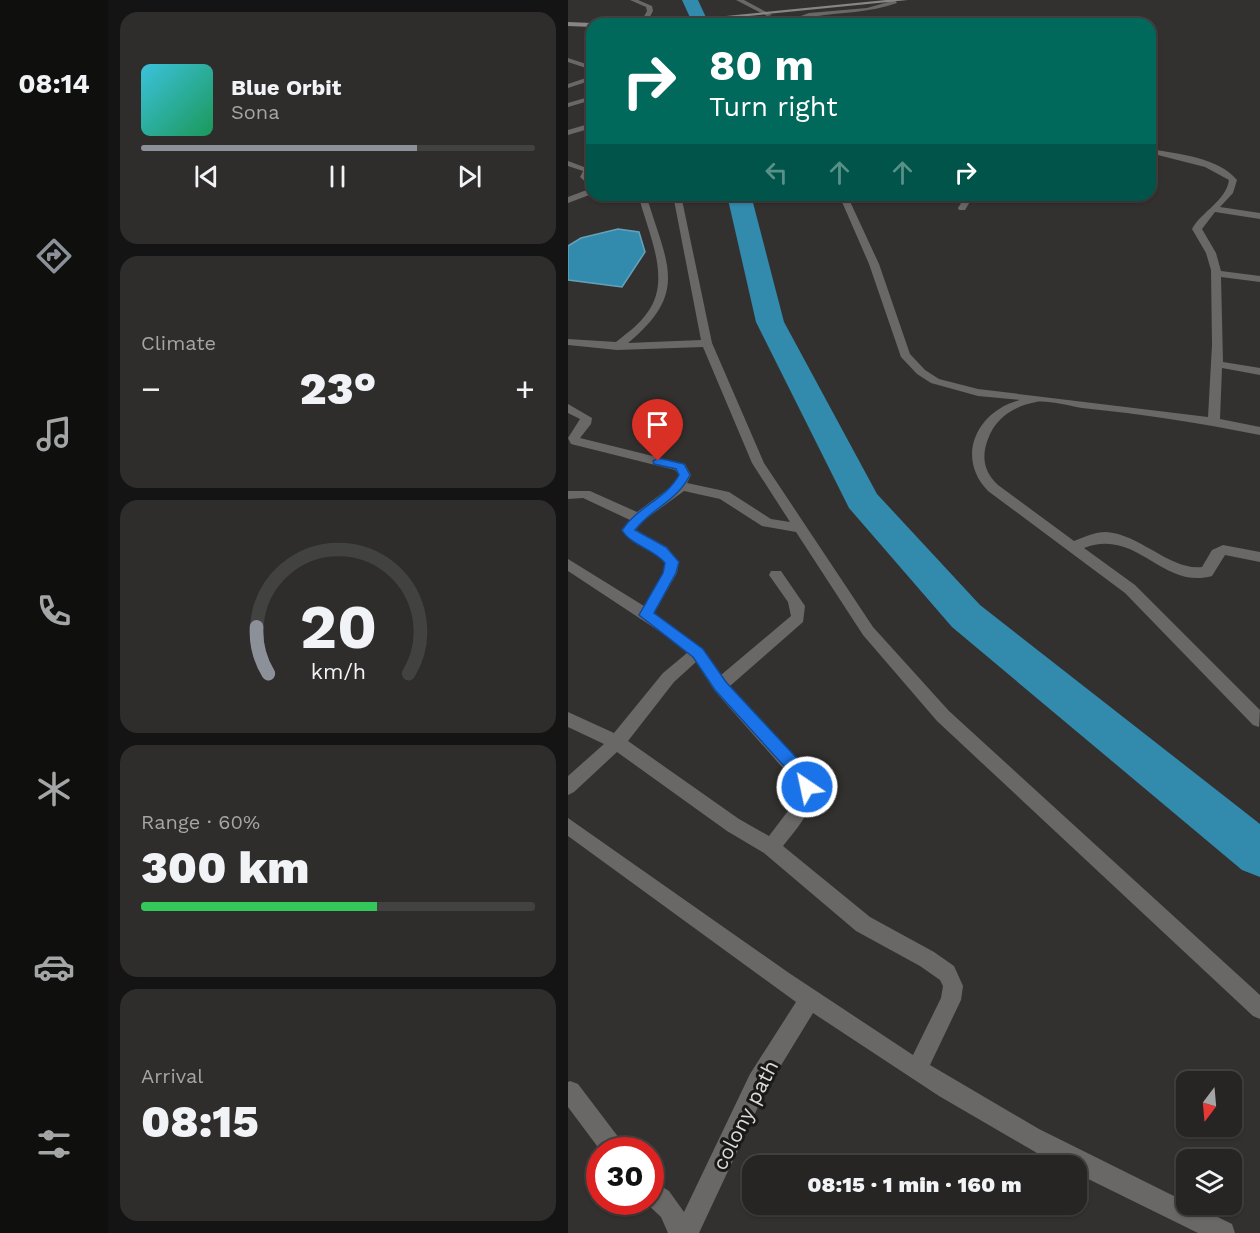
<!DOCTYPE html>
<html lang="en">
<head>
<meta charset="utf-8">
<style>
	:root { --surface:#262524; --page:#2e2d2c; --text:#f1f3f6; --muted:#a4a5a6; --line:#424241; --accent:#8c9099 }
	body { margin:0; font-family:"Work Sans",sans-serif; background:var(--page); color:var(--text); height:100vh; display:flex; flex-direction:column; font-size:22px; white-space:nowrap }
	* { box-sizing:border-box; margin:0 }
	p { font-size:20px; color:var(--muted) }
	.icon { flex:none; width:33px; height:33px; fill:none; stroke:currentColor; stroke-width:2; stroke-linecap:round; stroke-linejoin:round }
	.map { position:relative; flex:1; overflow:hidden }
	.side { display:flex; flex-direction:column; gap:12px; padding:12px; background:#151414; width:460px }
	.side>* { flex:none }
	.banner { position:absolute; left:18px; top:18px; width:570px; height:183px; border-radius:18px; box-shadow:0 2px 4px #0004,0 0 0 2px var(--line); background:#00695c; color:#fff; overflow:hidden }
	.needle { width:39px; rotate:196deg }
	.tools { position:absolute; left:608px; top:1071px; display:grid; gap:12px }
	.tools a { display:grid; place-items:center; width:66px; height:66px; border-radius:12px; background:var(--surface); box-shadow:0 2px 4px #0004,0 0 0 2px var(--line); font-size:30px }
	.speed { position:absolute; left:18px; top:1137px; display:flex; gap:12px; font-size:30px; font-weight:700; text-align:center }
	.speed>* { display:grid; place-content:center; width:78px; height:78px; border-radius:50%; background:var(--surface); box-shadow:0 2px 4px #0004,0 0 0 2px var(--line); line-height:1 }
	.speed .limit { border:9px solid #d22; background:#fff; color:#111 }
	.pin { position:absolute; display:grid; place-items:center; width:51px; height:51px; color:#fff; margin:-62px -26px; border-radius:50% 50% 50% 0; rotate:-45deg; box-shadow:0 0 6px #0007 }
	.pin .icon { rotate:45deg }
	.me { position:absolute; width:66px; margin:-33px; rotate:326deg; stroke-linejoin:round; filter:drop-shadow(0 0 4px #0008) }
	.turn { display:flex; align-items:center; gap:21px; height:126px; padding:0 24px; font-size:27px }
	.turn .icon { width:78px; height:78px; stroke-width:2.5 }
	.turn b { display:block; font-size:42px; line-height:51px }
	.lanes { display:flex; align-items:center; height:57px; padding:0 24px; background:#0003; justify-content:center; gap:30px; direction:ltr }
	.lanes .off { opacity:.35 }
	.big { font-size:45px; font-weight:800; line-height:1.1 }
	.side .tile { flex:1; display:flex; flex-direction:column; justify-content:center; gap:9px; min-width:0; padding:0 21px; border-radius:18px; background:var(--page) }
	.side .dial { align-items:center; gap:0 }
	.dial svg { height:156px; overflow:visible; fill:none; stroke:var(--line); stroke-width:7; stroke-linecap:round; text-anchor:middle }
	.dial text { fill:var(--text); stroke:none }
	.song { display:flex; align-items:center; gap:18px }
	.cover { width:72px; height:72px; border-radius:9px; background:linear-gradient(135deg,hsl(190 70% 55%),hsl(150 70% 35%)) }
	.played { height:6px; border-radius:3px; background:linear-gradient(90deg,var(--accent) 70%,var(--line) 70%) }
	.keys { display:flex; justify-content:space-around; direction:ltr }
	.heat { display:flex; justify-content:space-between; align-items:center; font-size:33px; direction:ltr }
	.charge { height:9px; border-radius:4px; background:linear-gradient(90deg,#34c759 60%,var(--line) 0) }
	.trip { position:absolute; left:174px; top:1155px; width:345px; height:60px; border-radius:18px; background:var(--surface); box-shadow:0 2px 4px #0004,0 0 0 2px var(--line); font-weight:800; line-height:60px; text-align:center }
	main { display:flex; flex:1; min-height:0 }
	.dock { display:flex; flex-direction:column; width:108px; justify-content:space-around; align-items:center; background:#0f0f0e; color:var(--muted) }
	.dock .icon { width:42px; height:42px }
	.dock .active { color:var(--accent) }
	.dock b { font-size:27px; color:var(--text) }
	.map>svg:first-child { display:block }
	.water { fill:#328aad; stroke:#65a2ba; stroke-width:1.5 }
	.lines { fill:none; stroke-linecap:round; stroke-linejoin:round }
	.river { fill:#328aad; fill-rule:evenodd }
	.street { fill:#696867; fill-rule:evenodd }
	.secondary { fill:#888685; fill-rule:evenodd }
	.route { fill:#1a73e8; stroke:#114b97; stroke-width:1.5 }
	.labels { text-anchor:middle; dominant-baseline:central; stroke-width:6; stroke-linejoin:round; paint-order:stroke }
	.near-street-label { font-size:21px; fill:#dcdbda; stroke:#1a1919 }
</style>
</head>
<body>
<main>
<nav class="dock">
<b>08:14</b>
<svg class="icon active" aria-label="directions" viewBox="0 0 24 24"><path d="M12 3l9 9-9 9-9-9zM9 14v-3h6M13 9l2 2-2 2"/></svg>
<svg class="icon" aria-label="music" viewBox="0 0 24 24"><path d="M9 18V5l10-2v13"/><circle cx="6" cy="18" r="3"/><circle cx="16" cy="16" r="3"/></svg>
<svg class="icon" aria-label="phone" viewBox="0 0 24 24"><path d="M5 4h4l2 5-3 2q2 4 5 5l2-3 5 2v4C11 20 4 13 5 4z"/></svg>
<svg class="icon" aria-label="climate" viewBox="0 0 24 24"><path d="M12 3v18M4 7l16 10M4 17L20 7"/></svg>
<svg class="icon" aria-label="car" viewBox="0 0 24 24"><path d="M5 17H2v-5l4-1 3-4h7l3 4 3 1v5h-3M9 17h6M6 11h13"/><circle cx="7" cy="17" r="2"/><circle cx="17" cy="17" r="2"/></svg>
<svg class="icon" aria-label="filters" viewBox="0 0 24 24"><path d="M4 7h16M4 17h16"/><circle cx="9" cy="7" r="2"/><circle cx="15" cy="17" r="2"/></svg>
</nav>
<section class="side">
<div class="tile">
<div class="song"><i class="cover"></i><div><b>Blue Orbit</b><p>Sona</p></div></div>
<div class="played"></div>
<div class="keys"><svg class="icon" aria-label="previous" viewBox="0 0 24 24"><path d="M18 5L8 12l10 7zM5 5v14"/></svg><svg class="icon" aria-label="pause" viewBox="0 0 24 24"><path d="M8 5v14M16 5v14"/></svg><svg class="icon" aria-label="next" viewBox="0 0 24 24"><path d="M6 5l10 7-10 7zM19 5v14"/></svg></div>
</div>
<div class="tile"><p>Climate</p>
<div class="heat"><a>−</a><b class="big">23°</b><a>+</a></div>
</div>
<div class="tile dial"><svg viewBox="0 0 100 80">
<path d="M14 69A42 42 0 1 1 86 69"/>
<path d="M14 69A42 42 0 0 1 8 45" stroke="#8c9099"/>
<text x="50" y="56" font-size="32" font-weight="700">20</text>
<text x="50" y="72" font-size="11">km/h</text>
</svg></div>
<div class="tile"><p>Range · 60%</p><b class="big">300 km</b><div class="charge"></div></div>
<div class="tile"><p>Arrival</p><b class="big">08:15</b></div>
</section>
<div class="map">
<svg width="692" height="1233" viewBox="0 0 692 1233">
	<rect width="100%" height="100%" fill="#333130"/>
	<polygon class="water" points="50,229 71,232 77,252 54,287 0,280 0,246 13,238"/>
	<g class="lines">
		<g class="river">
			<polygon points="114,0 130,0 141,24 125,24"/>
			<polygon points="159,195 183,195 216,322 309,494 412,605 692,824 692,877 674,870 384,627 281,508 188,322"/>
		</g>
		<g class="street">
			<polygon points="62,0 70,0 84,6 85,11 78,24 72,24 79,11 78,7"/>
			<polygon points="168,0 176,0 204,15 199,16"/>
			<path d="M 327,0 L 329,3 C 301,13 273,12 244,17 C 232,19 222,24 211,24 L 241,13 L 299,8 Z"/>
			<polygon points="0,58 24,66 24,70 0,62"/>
			<polygon points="24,76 24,80 0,88 0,84"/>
			<polygon points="24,96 24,100 0,107 0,103"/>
			<polygon points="24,123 24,128 0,135 0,130"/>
			<path d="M 582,149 C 610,154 650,157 669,180 L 665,193 L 652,207 L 692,213 L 692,219 L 647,212 L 634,229 L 648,253 L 653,271 L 692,276 L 692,282 L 653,277 L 655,362 L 692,368 L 692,375 L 654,368 L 652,419 L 692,427 L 692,435 C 632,423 574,414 514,408 C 502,406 478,400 468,402 C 447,406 428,417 420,439 C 413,457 416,472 430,485 L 506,541 C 516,537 527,532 538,532 C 572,534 603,571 634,567 L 644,550 L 655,545 L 692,552 L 692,562 L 657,555 L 644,576 C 594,590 569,527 516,548 L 567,585 L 692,710 L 691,727 L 685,725 L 557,593 L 420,491 C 387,457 409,411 452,400 L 410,396 L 363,383 L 349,374 L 333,357 L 301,264 L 271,195 L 279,195 L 311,264 L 342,354 L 357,370 L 371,379 L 410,389 L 640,417 L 644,345 L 643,270 L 638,253 L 624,229 C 634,211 658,201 661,180 L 637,167 L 582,153 Z"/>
			<polygon points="0,161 24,170 20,177 24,181 24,194 0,203 0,197 24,188 12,177 15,171 0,166"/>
			<path d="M 73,195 L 81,195 L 80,201 C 100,266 120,293 60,343 L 133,340 L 105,195 L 113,195 L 144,343 L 196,463 L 305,627 L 381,711 L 692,995 L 692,1019 L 685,1016 L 369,721 L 295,635 L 228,532 L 194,526 L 152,499 L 116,491 L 75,521 L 68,530 L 99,547 L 111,562 L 109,573 L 86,613 L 135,649 L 153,675 L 223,616 L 220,602 L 201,575 L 203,571 L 213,571 L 237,606 L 235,622 L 162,686 L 247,781 C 248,807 231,826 215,846 L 302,917 L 366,952 L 386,966 L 395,986 L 393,1000 L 362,1065 L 471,1129 L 618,1202 L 618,1204 L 623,1204 L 664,1224 L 667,1233 L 630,1233 L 508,1173 L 508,1166 L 493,1166 L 481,1160 L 371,1096 L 245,1013 L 198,1090 L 131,1233 L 100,1233 L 93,1217 L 77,1202 L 82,1202 L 82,1179 L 101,1191 L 116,1212 L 182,1074 L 228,1002 L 0,836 L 0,818 L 221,973 L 345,1055 L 373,998 L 375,986 L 372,980 L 352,966 L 288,931 L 196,853 L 159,831 L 49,752 L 6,792 L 0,795 L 0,776 L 36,744 L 0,727 L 0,712 L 46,733 L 95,673 L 119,653 L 94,633 L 0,571 L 0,559 L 76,606 L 95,573 L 97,563 C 85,549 63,545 54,530 L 62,520 L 15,498 L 0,499 L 0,491 L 22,491 L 69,512 L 104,486 L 111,475 L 107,470 L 3,444 L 0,438 L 12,419 L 0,413 L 0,404 L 24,418 L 23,424 L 12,438 L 117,464 L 123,475 L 119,483 L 161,492 L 203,519 L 222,522 L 184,463 L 135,347 L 49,350 L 0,345 L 0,339 L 48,342 C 59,333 71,325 79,313 C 104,281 81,235 72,201 ZM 128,662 L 146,690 L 229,784 L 226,803 L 201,836 L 171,819 L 60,741 L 106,682 Z"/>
			<polygon points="398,195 406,195 397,210 391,210 390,208"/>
			<polygon points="2,1081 10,1084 54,1142 57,1150 32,1150 0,1107 0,1082"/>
		</g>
		<g class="secondary">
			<polygon points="318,0 340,0 100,24 77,24"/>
			<polygon points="0,22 24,23 26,24 24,27 0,26"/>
		</g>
	</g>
	<path class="route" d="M 90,458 L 116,464 L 122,475 C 109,501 84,508 67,530 L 98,547 L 111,562 L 108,573 L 86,613 L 135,649 L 158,682 L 237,767 L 247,787 L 245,792 L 234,792 L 226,777 L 147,690 L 125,657 L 71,615 L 95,573 L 97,563 C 86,549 62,545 54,530 C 69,507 98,499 111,475 L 108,469 L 86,464 L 85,461 Z"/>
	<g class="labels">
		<g class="near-street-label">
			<text transform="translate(177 1115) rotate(-63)">colony path</text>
		</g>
	</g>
</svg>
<div class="tools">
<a><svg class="needle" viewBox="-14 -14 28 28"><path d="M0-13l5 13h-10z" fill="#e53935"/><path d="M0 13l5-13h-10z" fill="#a4a5a6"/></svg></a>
<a><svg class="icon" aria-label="layers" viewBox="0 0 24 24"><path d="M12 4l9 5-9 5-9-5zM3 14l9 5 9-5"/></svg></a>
</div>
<div class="speed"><div class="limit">30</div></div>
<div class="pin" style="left:90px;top:461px;background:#d93025"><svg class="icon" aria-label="arrive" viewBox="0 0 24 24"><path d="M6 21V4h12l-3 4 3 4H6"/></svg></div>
<svg class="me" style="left:239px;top:787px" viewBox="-20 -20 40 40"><circle r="17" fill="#1a73e8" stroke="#fff" stroke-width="3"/><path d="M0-11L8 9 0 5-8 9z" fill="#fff"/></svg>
<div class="trip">08:15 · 1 min · 160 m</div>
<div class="banner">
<div class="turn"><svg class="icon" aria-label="right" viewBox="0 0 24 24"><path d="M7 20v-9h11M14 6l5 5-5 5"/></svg><div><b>80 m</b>Turn right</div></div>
<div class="lanes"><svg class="icon off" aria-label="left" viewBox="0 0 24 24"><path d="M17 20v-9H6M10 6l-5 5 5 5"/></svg><svg class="icon off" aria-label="ahead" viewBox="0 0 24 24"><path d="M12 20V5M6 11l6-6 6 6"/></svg><svg class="icon off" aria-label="ahead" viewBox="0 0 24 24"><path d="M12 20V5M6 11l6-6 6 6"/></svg><svg class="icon" aria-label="right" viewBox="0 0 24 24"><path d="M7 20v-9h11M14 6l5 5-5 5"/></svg></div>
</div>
</div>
</main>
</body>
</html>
